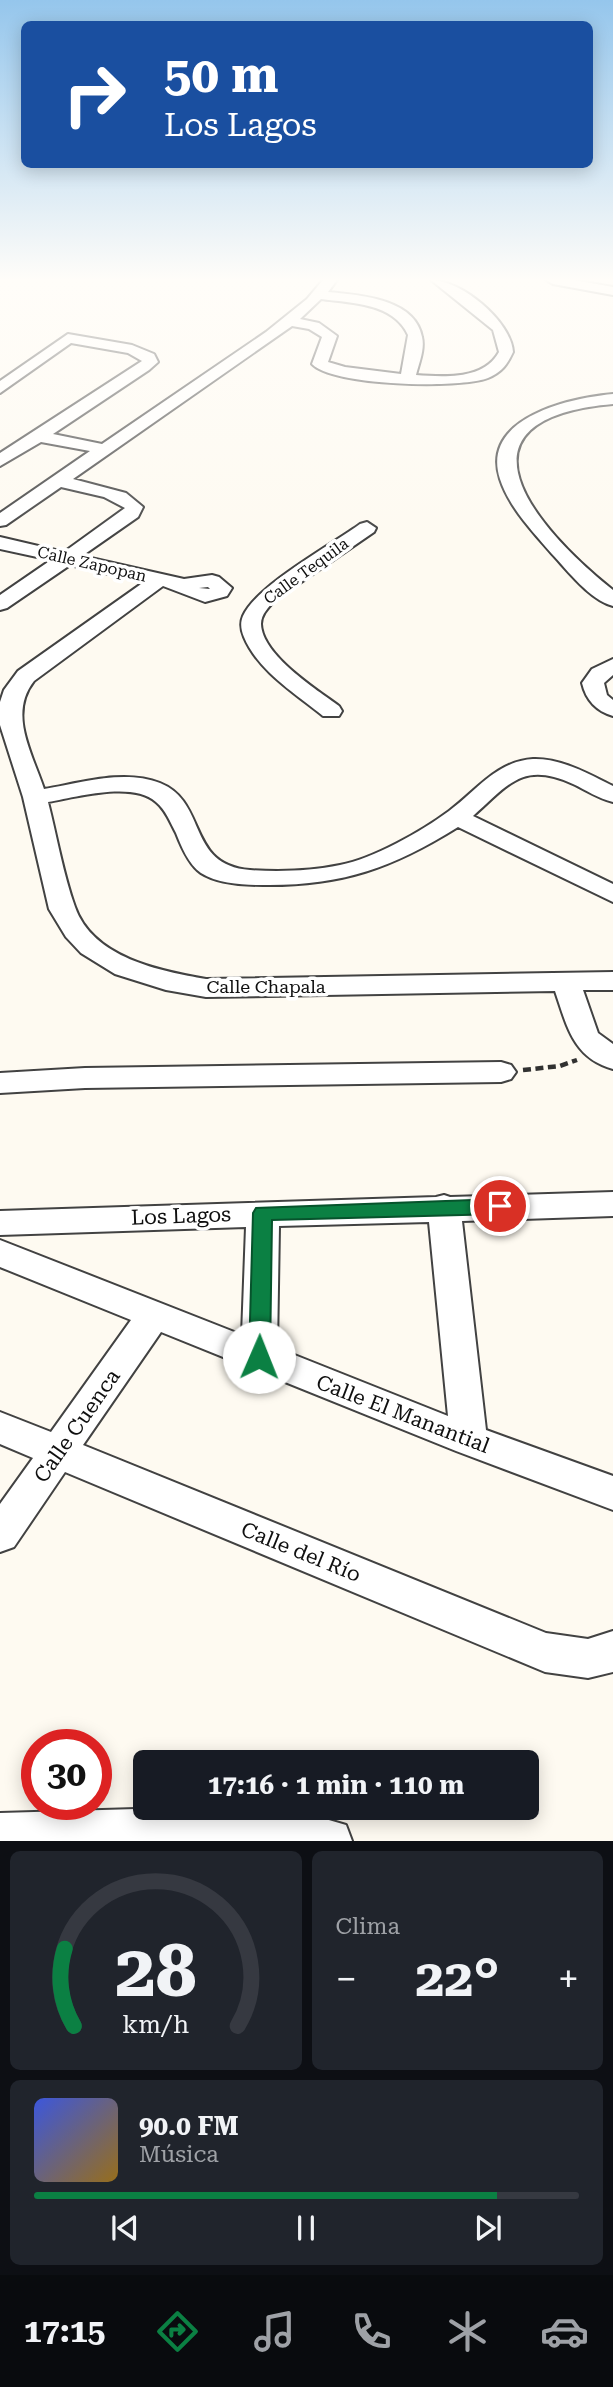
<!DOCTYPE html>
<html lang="es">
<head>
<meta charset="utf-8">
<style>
	:root { --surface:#171b24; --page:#20242c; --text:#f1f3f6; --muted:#9ea1a6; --line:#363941; --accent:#0b8043 }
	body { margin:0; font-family:"Roboto Serif",serif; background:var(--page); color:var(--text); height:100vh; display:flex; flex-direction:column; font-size:26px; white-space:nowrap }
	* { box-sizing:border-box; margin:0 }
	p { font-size:23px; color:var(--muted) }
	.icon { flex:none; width:38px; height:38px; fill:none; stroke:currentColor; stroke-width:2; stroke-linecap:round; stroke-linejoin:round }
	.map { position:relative; height:1841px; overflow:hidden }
	.panel { display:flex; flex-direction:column; gap:10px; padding:10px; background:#0d0f14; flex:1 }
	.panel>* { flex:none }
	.guide { position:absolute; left:21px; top:21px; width:572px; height:147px; border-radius:10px; box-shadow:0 4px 18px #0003; background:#1a4fa0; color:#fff; overflow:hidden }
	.speed { position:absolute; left:21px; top:1729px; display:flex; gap:14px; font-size:35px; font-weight:700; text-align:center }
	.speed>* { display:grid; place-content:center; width:91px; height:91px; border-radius:50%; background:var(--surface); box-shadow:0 4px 18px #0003; line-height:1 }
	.speed .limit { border:10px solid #d22; background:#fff; color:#111 }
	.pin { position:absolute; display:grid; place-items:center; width:60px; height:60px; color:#fff; margin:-30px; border:4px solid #fff; border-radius:50%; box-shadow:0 2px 7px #0007 }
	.me { position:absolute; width:77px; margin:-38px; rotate:1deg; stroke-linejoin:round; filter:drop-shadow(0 0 5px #0008) }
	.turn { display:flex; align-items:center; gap:24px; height:147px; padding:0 28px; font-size:32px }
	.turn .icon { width:91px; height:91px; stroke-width:2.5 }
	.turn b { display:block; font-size:49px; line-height:60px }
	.big { font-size:52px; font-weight:700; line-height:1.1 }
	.panel .card { flex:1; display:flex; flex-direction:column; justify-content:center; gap:10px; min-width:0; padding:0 24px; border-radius:10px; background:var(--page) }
	.panel .dial { align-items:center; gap:0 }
	.dial svg { height:182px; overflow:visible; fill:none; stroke:var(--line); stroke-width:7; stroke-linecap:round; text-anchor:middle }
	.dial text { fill:var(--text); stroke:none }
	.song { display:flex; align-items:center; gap:21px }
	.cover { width:84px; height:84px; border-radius:10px; background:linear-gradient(135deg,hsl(230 70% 55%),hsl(40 70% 35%)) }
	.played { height:7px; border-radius:4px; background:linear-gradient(90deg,var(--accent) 85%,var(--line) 85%) }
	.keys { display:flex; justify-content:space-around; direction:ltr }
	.heat { display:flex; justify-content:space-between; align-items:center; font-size:38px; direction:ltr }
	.panel .tiles { flex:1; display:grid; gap:10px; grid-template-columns:1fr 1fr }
	.card:last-child { grid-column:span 2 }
	.trip { position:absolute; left:133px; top:1750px; width:406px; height:70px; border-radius:10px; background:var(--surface); box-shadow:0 4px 18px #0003; font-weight:700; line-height:70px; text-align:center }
	.dock { display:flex; height:112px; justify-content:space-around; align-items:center; background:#090b0e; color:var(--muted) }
	.dock .icon { width:49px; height:49px }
	.dock .active { color:var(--accent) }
	.dock b { font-size:32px; color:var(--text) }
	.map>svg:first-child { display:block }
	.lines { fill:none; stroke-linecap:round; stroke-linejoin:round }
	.minor-casing { stroke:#424242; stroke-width:4 }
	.path { stroke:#313131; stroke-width:4.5; stroke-dasharray:8 4.5; stroke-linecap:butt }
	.minor { fill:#fff; fill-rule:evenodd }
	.route { fill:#0b8043; stroke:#07532c; stroke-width:2 }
	.labels { text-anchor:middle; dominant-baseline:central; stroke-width:7; stroke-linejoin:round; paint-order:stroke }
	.far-street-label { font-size:16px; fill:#0f0f0f; stroke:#fff }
	.street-label { font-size:18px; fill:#0f0f0f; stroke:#fff }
	.near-street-label { font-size:21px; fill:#0f0f0f; stroke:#fff }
</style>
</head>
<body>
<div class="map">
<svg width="613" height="1841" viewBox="0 0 613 1841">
	<rect width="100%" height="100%" fill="#fefaf1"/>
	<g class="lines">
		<defs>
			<g id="minor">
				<path d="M 323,280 L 337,280 L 328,292 C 358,295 415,298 422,337 C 425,349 419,363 416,375 C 444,377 484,380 499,352 L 493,330 L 431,280 C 461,280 511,321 513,352 C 507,365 502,372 488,378 C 460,389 332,386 312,364 L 322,337 L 309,329 L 292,326 L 73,479 L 126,493 L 143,507 L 138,517 L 82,556 L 184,579 L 212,575 L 219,577 L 232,588 L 227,596 L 205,602 L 163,586 L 34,681 C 8,714 32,753 44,789 C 80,783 124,769 160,783 C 208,802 186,865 250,870 C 278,872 311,871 340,865 C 373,859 422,831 449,811 C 476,791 497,761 533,759 C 561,758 589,774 613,786 L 613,802 C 599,799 586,790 573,784 C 523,761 509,784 473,816 L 613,884 L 613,902 L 458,827 C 392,868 342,886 263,885 C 244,885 218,884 201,873 C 189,865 181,846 176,833 C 170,822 166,810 156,802 C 133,781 77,797 48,802 C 57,837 63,874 75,907 C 93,958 160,971 206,979 L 613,972 L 613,990 L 583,990 L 598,1033 L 613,1044 L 613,1069 C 573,1058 567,1026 555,991 L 206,997 L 166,990 L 115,974 L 81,953 L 66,937 L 49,909 L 23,797 L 0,725 L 0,702 L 4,690 L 18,671 L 144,582 L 70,565 L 7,608 L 0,610 L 0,595 L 51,560 L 0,549 L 0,537 L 64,552 L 125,508 L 104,497 L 61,487 L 6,525 L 0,526 L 0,513 L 90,451 L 41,442 L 0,466 L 0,453 L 142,361 L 128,353 L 71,343 L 0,393 L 0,381 L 68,334 L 132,345 L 154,354 L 158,362 L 149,370 L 53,434 L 102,444 L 266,332 L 307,299 ZM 321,299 C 351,303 394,303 408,335 L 401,374 L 345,367 L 328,362 L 337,336 L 319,323 L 300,319 ZM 208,587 L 210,589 L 199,588 Z"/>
				<polygon points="546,280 574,280 613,287 613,295 553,284"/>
				<path d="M 613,394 L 613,404 C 443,419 534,527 613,590 L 613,606 C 590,600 568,571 552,554 C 533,532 509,507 500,479 C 480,417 571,398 613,394 Z"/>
				<path d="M 367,522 L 376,528 L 374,532 L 275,600 C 269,607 261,614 261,624 C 262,655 316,689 339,706 L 342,711 L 339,716 L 323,716 C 296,694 258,671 244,637 C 241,630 240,623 243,616 C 257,585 331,545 360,524 Z"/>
				<path d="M 613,659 L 613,675 L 604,683 L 607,695 L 613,700 L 613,716 C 596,711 586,700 582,683 L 592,669 Z"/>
				<polygon points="501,1062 511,1065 516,1072 511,1079 501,1082 85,1088 0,1093 0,1073 85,1068"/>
				<path d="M 613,1192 L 613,1216 L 462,1221 L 486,1430 L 613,1476 L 613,1510 L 456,1451 L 161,1332 L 83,1445 L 546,1633 L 588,1639 L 613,1631 L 613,1672 L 588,1678 L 545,1672 L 65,1472 L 14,1547 L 0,1552 L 0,1504 L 33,1458 L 0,1444 L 0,1412 L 51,1432 L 131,1320 L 0,1267 L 0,1240 L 242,1335 L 246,1227 L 0,1235 L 0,1211 L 436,1197 L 444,1195 L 450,1197 ZM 429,1222 L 448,1416 L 277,1348 L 279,1226 Z"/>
				<polygon points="136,1809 291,1809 346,1825 352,1841 0,1841 0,1813"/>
			</g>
		</defs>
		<use href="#minor" class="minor-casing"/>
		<polyline class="path" points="523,1070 560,1066 577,1060"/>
		<use href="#minor" class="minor"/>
	</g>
	<linearGradient id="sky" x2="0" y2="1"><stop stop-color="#95c6ec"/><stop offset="0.52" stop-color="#fffdf9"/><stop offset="1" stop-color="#fffdf9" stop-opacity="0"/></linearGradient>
	<rect width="613" height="538" fill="url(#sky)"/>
	<polygon class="route" points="500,1199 506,1201 509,1206 506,1211 500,1214 272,1220 270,1357 267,1363 259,1366 252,1363 249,1357 253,1213 256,1208"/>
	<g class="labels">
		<g class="far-street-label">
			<text transform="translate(92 564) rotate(13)">Calle Zapopan</text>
			<text transform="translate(306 571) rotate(-36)">Calle Tequila</text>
		</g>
		<g class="street-label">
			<text x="266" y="986">Calle Chapala</text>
		</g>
		<g class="near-street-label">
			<text transform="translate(181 1216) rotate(-2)">Los Lagos</text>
			<text transform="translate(403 1414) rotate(21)">Calle El Manantial</text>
			<text transform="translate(77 1426) rotate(-55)">Calle Cuenca</text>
			<text transform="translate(301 1552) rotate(22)">Calle del Río</text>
		</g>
	</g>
</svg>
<div class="speed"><div class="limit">30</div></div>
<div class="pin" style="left:500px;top:1206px;background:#d93025"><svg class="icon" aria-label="arrive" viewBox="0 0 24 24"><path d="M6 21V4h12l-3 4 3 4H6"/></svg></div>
<svg class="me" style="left:259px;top:1357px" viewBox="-20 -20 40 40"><circle r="19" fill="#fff"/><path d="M0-13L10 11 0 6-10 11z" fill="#0b8043"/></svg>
<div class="trip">17:16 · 1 min · 110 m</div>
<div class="guide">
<div class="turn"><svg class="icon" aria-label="right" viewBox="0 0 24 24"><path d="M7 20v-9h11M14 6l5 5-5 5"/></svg><div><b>50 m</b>Los Lagos</div></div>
</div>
</div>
<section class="panel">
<div class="tiles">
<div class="card dial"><svg viewBox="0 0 100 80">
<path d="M14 69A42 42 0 1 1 86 69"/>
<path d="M14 69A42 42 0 0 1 10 35" stroke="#0b8043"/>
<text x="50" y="56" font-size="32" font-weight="700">28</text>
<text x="50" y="72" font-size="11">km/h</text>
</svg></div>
<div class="card"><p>Clima</p>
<div class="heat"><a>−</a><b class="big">22°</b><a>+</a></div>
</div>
<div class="card">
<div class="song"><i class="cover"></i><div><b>90.0 FM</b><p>Música</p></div></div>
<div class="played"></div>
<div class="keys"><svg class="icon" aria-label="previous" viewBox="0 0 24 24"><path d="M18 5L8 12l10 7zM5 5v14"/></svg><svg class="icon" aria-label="pause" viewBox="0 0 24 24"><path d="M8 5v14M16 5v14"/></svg><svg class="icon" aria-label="next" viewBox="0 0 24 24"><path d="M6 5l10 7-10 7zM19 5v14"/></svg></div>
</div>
</div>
</section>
<nav class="dock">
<b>17:15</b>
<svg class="icon active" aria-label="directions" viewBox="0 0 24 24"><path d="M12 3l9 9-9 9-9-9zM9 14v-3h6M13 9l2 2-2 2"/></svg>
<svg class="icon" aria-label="music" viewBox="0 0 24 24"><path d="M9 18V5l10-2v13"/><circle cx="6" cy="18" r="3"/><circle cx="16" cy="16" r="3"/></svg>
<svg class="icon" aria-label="phone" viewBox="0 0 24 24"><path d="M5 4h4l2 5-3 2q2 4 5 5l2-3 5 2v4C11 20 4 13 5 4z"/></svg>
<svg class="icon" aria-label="climate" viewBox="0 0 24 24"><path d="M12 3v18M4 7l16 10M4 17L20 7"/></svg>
<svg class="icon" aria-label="car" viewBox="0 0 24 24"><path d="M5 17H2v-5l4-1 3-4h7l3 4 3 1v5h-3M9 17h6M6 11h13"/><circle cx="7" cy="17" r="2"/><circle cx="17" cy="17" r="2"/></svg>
</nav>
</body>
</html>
